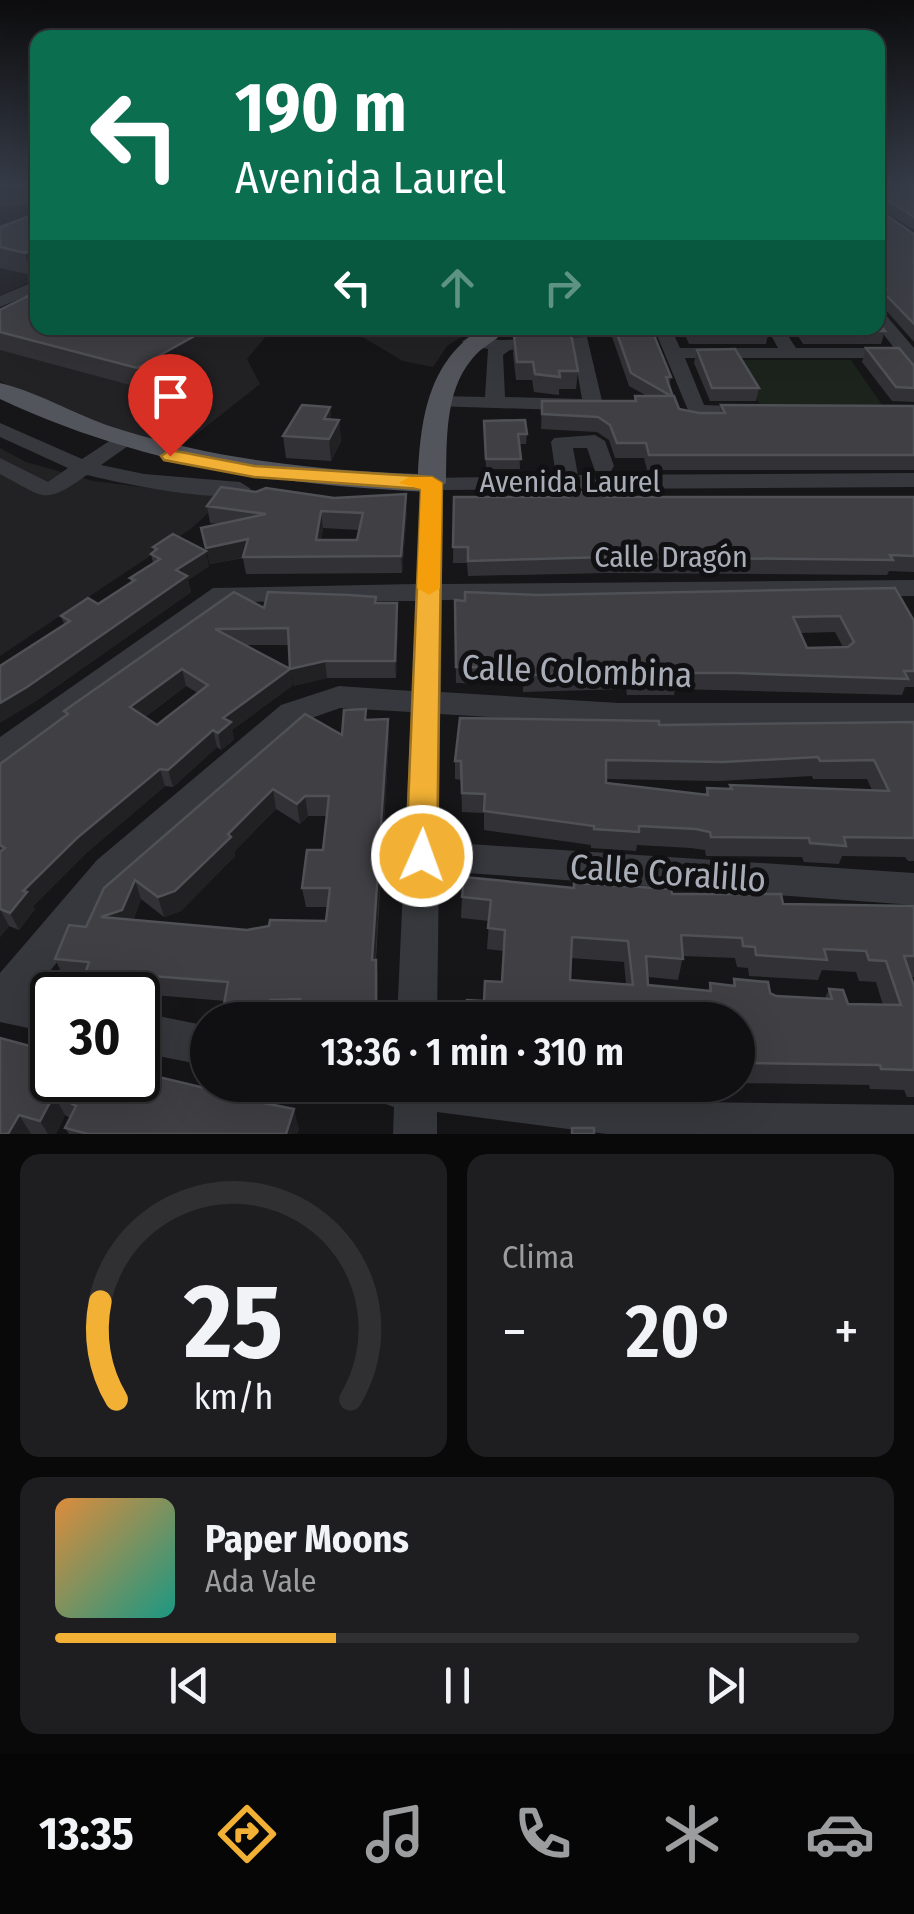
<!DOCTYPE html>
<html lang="es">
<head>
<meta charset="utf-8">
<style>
	:root { --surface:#101012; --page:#1e1e20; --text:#f1f3f6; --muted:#9c9d9f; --line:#303032; --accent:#f2b134 }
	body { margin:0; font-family:"Fira Sans Condensed",sans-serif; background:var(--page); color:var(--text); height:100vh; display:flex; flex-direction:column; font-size:38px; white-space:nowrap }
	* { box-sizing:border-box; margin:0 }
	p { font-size:32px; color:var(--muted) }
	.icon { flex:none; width:55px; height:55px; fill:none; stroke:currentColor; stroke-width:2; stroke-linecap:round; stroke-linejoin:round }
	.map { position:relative; height:1134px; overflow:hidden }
	.side { display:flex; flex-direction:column; gap:20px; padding:20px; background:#09090a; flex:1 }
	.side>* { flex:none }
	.hud { position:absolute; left:30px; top:30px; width:855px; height:305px; border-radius:20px; box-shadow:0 10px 40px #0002,0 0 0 2px var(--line); background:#0b6e4f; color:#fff; overflow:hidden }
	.speed { position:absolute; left:30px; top:972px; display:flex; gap:20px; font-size:50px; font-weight:700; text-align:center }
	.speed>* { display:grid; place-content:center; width:130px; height:130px; border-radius:50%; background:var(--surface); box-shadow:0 10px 40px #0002,0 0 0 2px var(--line); line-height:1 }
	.speed .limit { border:5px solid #111; border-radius:15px; background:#fff; color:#111 }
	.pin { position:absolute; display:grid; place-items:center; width:85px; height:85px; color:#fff; margin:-102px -42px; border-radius:50% 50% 50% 0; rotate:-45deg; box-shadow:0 0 10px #0007 }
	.pin .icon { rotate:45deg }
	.me { position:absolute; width:110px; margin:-55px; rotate:2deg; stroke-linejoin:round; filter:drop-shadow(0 0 8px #0008) }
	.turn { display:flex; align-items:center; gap:35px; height:210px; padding:0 40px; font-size:45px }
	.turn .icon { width:130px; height:130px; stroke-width:2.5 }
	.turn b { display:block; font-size:70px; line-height:85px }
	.lanes { display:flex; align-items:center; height:95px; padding:0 40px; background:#0003; justify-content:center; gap:50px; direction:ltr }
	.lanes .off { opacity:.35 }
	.big { font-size:75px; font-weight:600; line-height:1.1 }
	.side .widget { flex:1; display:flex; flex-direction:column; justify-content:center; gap:15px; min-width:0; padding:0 35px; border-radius:20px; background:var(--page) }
	.side .dial { align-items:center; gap:0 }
	.dial svg { height:260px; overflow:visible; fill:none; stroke:var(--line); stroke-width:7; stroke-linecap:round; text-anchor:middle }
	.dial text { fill:var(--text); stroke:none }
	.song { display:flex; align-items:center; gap:30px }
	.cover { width:120px; height:120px; border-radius:15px; background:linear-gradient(135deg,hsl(30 70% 55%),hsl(170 70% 35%)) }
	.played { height:10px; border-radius:5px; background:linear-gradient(90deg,var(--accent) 35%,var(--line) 35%) }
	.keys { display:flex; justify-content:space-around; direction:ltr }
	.heat { display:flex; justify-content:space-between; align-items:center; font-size:55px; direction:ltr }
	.side .tiles { flex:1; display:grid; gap:20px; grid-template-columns:1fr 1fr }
	.widget:last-child { grid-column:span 2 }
	.trip { position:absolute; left:190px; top:1002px; width:565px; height:100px; border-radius:50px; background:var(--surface); box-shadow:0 10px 40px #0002,0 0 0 2px var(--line); font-weight:600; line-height:100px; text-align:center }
	.menu { display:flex; height:160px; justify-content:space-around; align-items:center; background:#060607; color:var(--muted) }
	.menu .icon { width:70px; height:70px }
	.menu .current { color:var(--accent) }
	.menu b { font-size:45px; color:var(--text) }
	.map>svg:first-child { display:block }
	.built { fill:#222225 }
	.green { fill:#1c231d }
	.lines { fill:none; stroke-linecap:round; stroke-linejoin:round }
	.minor { fill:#37383d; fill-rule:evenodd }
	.major { fill:#53555c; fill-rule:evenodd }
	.wall { fill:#323236; fill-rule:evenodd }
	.shaded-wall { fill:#212124 }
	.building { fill:#3f3f44; stroke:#4f5156; stroke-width:2.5; fill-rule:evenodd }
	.route { fill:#f2b134; stroke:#9d7322; stroke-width:2.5 }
	.slow { fill:#f59e0b }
	.labels { text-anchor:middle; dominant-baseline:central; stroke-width:10; stroke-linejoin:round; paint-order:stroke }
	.street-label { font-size:30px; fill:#a8adb8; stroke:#111113 }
	.near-street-label { font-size:35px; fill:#a8adb8; stroke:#111113 }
</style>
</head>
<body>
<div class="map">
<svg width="914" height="1134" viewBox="0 0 914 1134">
	<rect width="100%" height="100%" fill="#161618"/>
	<g class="built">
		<polygon points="0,183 37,183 37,279 0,296"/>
		<polygon points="0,312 38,328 273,328 247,359 260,384 179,448 91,426 0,381"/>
		<polygon points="347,328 476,328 447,346 433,367 403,361"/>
		<polygon points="0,448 26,462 93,481 225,497 192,528 0,656"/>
	</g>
	<polygon class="green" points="737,360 851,360 882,405 760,405"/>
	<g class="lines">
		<g class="minor">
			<polygon points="38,280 38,291 0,307 0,296"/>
			<polygon points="878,312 884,313 914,348 914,365 902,358 685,358 704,405 759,407 762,411 752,417 690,415 654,328 671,328 680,348 778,348 767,328 783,328 796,348 894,348 878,327"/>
			<path d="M 471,336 L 500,340 L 587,337 L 603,405 L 593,411 L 433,406 L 433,398 L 440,396 L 485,397 L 488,349 L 465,345 L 462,341 ZM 573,347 L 582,399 L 505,397 L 503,355 L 510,350 Z"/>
			<path d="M 0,423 L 82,459 L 114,438 L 128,438 L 128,446 L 101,465 L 144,474 L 240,482 L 251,489 C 231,508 116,482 87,475 C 43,506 46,498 0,474 L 0,458 L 48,482 L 68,468 L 0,437 Z"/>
			<polygon points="595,435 605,441 614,466 611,471 595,471 587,448 573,448 578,475 914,473 914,487 443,490 442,584 914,580 914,596 442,600 441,692 619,703 914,703 914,725 619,725 440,714 439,842 914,873 914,905 439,871 437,1020 397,1020 411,712 340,708 303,721 121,882 34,991 53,995 52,1033 0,1022 0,973 97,860 281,705 339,686 412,691 416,601 228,602 11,761 0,765 0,737 213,588 416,584 424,478 556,476 551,442 554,438"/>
			<polygon points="138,1012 208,1026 208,1066 138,1052"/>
			<polygon points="369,1085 558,1085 697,1102 914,1105 914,1134 607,1134 437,1112 437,1134 393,1134 394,1107 375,1100"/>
		</g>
		<path class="major" d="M 482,328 L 508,328 C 498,340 482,346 472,359 C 444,392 447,443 446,483 L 432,492 C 280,486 139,464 0,399 L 0,383 C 42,393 80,418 122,430 C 219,460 317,470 418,474 C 421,416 429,361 482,328 Z"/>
	</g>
	<g class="wall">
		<polygon points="0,183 38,183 38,205 0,207"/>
		<polygon points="914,185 914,230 878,207 879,210 914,234 914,342 885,309 878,311 878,187"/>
		<polygon points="38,213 31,275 0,268 0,227"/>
		<polygon points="0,310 207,329 211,348 141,388 0,350"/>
		<polygon points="609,328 651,328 671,377 669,387 679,409 699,413 719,413 721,405 914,406 914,470 647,470 644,458 615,458 609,440 597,432 541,429 542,401 634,401 635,396 647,396 629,386"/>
		<polygon points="682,328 766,328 769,331 766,344 689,344"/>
		<polygon points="793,328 878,328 885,331 881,344 803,344"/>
		<polygon points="514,336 578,371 576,389 559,389 559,395 534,392 532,380 516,380 513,354"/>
		<polygon points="866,348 914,366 914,402 892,401 862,362"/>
		<polygon points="697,350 759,388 756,401 710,401 694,363"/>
		<polygon points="330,407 331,420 339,420 341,441 331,461 286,458 283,436"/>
		<polygon points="484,421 527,434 526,444 519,444 520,469 486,469"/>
		<polygon points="568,492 605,497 914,497 914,572 889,571 887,575 606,573 468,576 467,563 453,563 454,497 568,497"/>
		<path d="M 207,506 L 407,511 L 402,573 L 246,574 L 243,558 L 210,564 L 201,528 L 219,524 L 210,523 ZM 323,528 L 359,530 L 357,540 L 321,540 Z"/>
		<polygon points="153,547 209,566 188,580 191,592 33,703 64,624 61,616 98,604 131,582 130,578 153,563 151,554 154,552"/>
		<path d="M 234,592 L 264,608 L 376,597 L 376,603 L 398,620 L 396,678 L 327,678 L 293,686 L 289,645 L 246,645 L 290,669 L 292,686 L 232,730 L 234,740 L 221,750 L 217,747 L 173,787 L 165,786 L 84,855 L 33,906 L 35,909 L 19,930 L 9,926 L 0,937 L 0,765 L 65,716 L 64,711 ZM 186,686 L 198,693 L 157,725 L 145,717 Z"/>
		<path d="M 465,592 L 914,621 L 914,687 L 905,687 L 902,695 L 675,689 L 674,695 L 627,695 L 626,689 L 523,692 L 523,684 L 456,683 L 455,600 L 465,601 ZM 835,632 L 843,647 L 807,648 L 800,633 Z"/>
		<path d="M 388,719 L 389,739 L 376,960 L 378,979 L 378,1020 L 298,1020 L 298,1018 L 275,1019 L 275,1020 L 226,1020 L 223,1010 L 225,1001 L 94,990 L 90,980 L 64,978 L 55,959 L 86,927 L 104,888 L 367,720 ZM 276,809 L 300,824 L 308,816 L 327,816 L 323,850 L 302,888 L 306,907 L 328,907 L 326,921 L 247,930 L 133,920 L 141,899 L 164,917 L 181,911 L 235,856 L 234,852 Z"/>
		<path d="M 914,722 L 914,861 L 908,861 L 905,857 L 842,856 L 839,864 L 804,862 L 802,857 L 706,856 L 705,850 L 691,848 L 637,845 L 636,851 L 591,848 L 591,845 L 484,830 L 484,813 L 462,812 L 461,780 L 455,779 L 455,761 L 659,725 ZM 812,776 L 813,779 L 867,779 L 872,790 L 730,785 L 729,789 L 707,788 L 705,794 L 606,783 L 606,779 L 719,781 Z"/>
		<path d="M 574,888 L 672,894 L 783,904 L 914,906 L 914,977 L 911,977 L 914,986 L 914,1097 L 907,1097 L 904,1090 L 870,1089 L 869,1085 L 738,1083 L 738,1020 L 484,1001 L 502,982 L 504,951 L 487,949 L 489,921 L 461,918 L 462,897 ZM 683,956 L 735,958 L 737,967 L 748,968 L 749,976 L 818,980 L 822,970 L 856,972 L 859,981 L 876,982 L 883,1005 L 848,1004 L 829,989 L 825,998 L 776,996 L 734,979 L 732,986 L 710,983 L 708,991 L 648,985 L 648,977 L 678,980 ZM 571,958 L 624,962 L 626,984 L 570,980 Z"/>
		<polygon points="14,1043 234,1095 262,1094 264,1103 299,1129 297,1134 69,1134 65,1128 70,1118 65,1115 56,1134 0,1134"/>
	</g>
	<g class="shaded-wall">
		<polygon points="38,248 38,272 31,275 25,253"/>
		<polygon points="888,297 885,309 878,311 878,299"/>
		<polygon points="207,329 211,348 141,388 137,368"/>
		<polygon points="330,407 332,428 326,440 324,419"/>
		<polygon points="339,420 341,441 331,461 329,439"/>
		<polygon points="406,494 407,511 402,573 401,556"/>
		<polygon points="321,511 323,528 318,557 316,540"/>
		<polygon points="248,539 251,556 210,564 206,548"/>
		<polygon points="206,551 209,566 188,580 191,592 33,703 0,723 0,703 176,570"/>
		<polygon points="397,603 398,620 396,678 395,661"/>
		<polygon points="325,661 327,678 293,686 290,669"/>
		<polygon points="182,669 186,686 135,724 130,707"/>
		<polygon points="290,669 292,686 232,730 234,740 221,750 218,733 223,718"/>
		<polygon points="388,719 389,739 374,979 372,960"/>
		<polygon points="213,730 217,747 173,787 168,770"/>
		<polygon points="160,769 165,786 84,855 33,906 35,909 19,930 10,913 23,891 77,838"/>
		<polygon points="273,789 276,809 234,852 235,856 181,911 164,917 158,897 228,834"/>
		<polygon points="305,796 308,816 300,824 297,804"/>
		<polygon points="135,880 141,899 129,929 101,917"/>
		<polygon points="0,909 9,926 0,937"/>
		<polygon points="376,960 378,979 378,1020 376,1020"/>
		<polygon points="270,1000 275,1020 272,1020 270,1008"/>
		<polygon points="54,1095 65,1115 56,1134 48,1134 40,1121"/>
		<polygon points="294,1109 299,1129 297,1134 286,1134"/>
		<polygon points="19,1115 31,1134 8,1134"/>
	</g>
	<g class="building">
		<polygon points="0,183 38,183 38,186 0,188"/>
		<polygon points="914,185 914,217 878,194 879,210 914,234 914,324 888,297 878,299 878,288 886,288 878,279 878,187"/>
		<polygon points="38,213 38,248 25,253 0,247 0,227"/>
		<polygon points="38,291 38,328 207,329 137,368 0,332 0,310"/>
		<polygon points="878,322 885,331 806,331 804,328 878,328"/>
		<polygon points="615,328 651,328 671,377 666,377 673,397 631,373"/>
		<polygon points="689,328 766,328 769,331 691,331"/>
		<polygon points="571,334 578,371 559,371 560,377 535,374 533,362 517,362 514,336"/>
		<polygon points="866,348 899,348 914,366 914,388 896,387"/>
		<polygon points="735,349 759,388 712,388 697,350"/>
		<polygon points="635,396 674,396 679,409 699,413 725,413 721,405 914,406 914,455 649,455 646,443 617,443 610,425 598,417 542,414 542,401 636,401"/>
		<polygon points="302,405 330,407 324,419 339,420 329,439 283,436"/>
		<polygon points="525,420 527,434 518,434 521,459 486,459 484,421"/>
		<path d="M 221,487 L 256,492 L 266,488 L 334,498 L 406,494 L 401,556 L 243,557 L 248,539 L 206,548 L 201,528 L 266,514 L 207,506 ZM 321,511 L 363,513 L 357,540 L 316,540 Z"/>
		<polygon points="568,492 604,492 605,497 914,497 914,556 890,555 893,560 608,557 468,561 468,547 453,547 454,497 569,497"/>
		<polygon points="173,534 206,551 176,570 187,576 27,687 0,703 0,666 70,621 61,616 88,598 98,604 135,580 130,578 160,559 151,554 157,549 153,547"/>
		<path d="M 895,588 L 914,621 L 914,671 L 904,671 L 908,679 L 737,673 L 675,673 L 677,679 L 629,679 L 628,673 L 524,675 L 524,668 L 456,667 L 455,600 L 465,601 L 465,592 L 537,595 ZM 840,616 L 854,642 L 848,647 L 807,648 L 793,617 Z"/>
		<path d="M 234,592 L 264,608 L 268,592 L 349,595 L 376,597 L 375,603 L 397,603 L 395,661 L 325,661 L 290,669 L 288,628 L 215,629 L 290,669 L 223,718 L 231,722 L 218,733 L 213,730 L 168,770 L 160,769 L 77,838 L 23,891 L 27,892 L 10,913 L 0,909 L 0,852 L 5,848 L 0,845 L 0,764 L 68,714 L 64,711 ZM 182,669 L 208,685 L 157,725 L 130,707 Z"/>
		<path d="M 366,709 L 365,720 L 388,719 L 372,960 L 376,960 L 376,1020 L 298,1016 L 300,999 L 270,1000 L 270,1008 L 223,1010 L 228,982 L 86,971 L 89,962 L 55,959 L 69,925 L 86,927 L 104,888 L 305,714 L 342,735 L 344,710 ZM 273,789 L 297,804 L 305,796 L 329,796 L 323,850 L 307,850 L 302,888 L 330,888 L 326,921 L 270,920 L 269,926 L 247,930 L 101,917 L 122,910 L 135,880 L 158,897 L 175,891 L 231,837 L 228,834 Z"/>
		<path d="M 460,718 L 659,721 L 659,725 L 914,722 L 914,838 L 844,837 L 846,846 L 810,843 L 809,838 L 711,837 L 710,832 L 696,829 L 639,826 L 639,832 L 594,829 L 594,826 L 484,811 L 485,794 L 462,793 L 461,761 L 455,761 ZM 818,757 L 820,761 L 874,760 L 889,791 L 730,785 L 732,789 L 707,788 L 708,795 L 606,783 L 606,760 L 723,762 Z"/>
		<path d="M 464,877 L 574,888 L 574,883 L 671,889 L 672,894 L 781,894 L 783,904 L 914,906 L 914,956 L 904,956 L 914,986 L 914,1070 L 881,1069 L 880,1065 L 744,1063 L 742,1050 L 738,1050 L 738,1020 L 465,1020 L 467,1000 L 484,1001 L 485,981 L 502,982 L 505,930 L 488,928 L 491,900 L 462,897 ZM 681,935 L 742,938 L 743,946 L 755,947 L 756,955 L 827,960 L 824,949 L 866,951 L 869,960 L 886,961 L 901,1005 L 848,1004 L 843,990 L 829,989 L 832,999 L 776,996 L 770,993 L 768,982 L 734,979 L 735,986 L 710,983 L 711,991 L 648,985 L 646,956 L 683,959 ZM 572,937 L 628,941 L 633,985 L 570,980 Z"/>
		<polygon points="0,1038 52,1052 52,1080 138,1080 138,1072 234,1095 236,1089 262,1094 259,1102 294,1109 286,1134 88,1134 65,1128 76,1106 54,1095 40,1121 19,1115 8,1134 0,1134"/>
		<rect x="572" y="1128" width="22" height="6"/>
	</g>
	<linearGradient id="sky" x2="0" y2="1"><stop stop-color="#0c0c0d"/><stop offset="0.54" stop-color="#363c48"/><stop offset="1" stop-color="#363c48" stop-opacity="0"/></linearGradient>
	<rect width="914" height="341" fill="url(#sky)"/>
	<polygon class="route" points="170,450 254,466 432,477 442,483 437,856 433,865 422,869 410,865 406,856 421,489 254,477 164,460 161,456"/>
	<polygon class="slow" points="432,477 442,483 440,588 429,595 417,588 421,489 399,483 409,477"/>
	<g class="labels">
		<g class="street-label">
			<text x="570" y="482">Avenida Laurel</text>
			<text x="671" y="557">Calle Dragón</text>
		</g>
		<g class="near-street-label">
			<text transform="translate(577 671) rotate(2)">Calle Colombina</text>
			<text transform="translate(668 873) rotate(4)">Calle Coralillo</text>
		</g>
	</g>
</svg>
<div class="speed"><div class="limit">30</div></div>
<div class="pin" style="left:170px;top:456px;background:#d93025"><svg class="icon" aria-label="arrive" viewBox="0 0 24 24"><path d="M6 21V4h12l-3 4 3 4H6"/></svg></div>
<svg class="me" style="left:422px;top:856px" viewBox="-20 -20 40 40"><circle r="17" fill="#f2b134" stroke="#fff" stroke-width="3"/><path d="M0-11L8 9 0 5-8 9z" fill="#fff"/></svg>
<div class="trip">13:36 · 1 min · 310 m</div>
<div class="hud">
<div class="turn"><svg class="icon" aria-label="left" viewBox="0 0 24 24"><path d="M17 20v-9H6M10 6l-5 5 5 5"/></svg><div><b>190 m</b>Avenida Laurel</div></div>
<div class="lanes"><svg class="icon" aria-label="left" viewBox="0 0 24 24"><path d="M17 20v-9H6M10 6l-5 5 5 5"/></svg><svg class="icon off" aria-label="ahead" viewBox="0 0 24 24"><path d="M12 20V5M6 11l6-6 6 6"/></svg><svg class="icon off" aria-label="right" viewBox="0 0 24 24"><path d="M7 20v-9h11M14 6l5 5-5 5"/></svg></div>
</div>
</div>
<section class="side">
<div class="tiles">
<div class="widget dial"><svg viewBox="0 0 100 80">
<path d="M14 69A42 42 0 1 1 86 69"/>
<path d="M14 69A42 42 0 0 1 9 39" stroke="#f2b134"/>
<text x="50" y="56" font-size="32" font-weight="700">25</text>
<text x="50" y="72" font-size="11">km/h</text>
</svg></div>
<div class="widget"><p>Clima</p>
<div class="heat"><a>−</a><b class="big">20°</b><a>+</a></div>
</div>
<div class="widget">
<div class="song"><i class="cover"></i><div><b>Paper Moons</b><p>Ada Vale</p></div></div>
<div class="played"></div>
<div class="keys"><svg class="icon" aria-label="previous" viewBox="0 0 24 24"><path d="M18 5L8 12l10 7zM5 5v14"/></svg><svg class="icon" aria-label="pause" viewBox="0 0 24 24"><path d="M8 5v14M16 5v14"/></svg><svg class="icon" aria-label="next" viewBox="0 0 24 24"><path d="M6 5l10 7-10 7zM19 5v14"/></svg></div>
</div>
</div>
</section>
<nav class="menu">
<b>13:35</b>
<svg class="icon current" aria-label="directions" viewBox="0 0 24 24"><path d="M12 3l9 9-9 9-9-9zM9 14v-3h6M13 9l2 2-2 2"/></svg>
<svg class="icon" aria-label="music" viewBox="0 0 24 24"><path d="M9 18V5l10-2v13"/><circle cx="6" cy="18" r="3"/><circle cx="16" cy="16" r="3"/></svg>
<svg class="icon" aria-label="phone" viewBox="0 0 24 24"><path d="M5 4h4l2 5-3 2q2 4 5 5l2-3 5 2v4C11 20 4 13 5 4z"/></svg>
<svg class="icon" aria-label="climate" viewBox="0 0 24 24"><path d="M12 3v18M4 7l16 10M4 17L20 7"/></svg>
<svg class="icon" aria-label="car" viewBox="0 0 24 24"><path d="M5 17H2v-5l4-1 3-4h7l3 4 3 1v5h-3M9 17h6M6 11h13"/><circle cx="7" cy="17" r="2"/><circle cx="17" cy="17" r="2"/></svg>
</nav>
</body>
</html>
